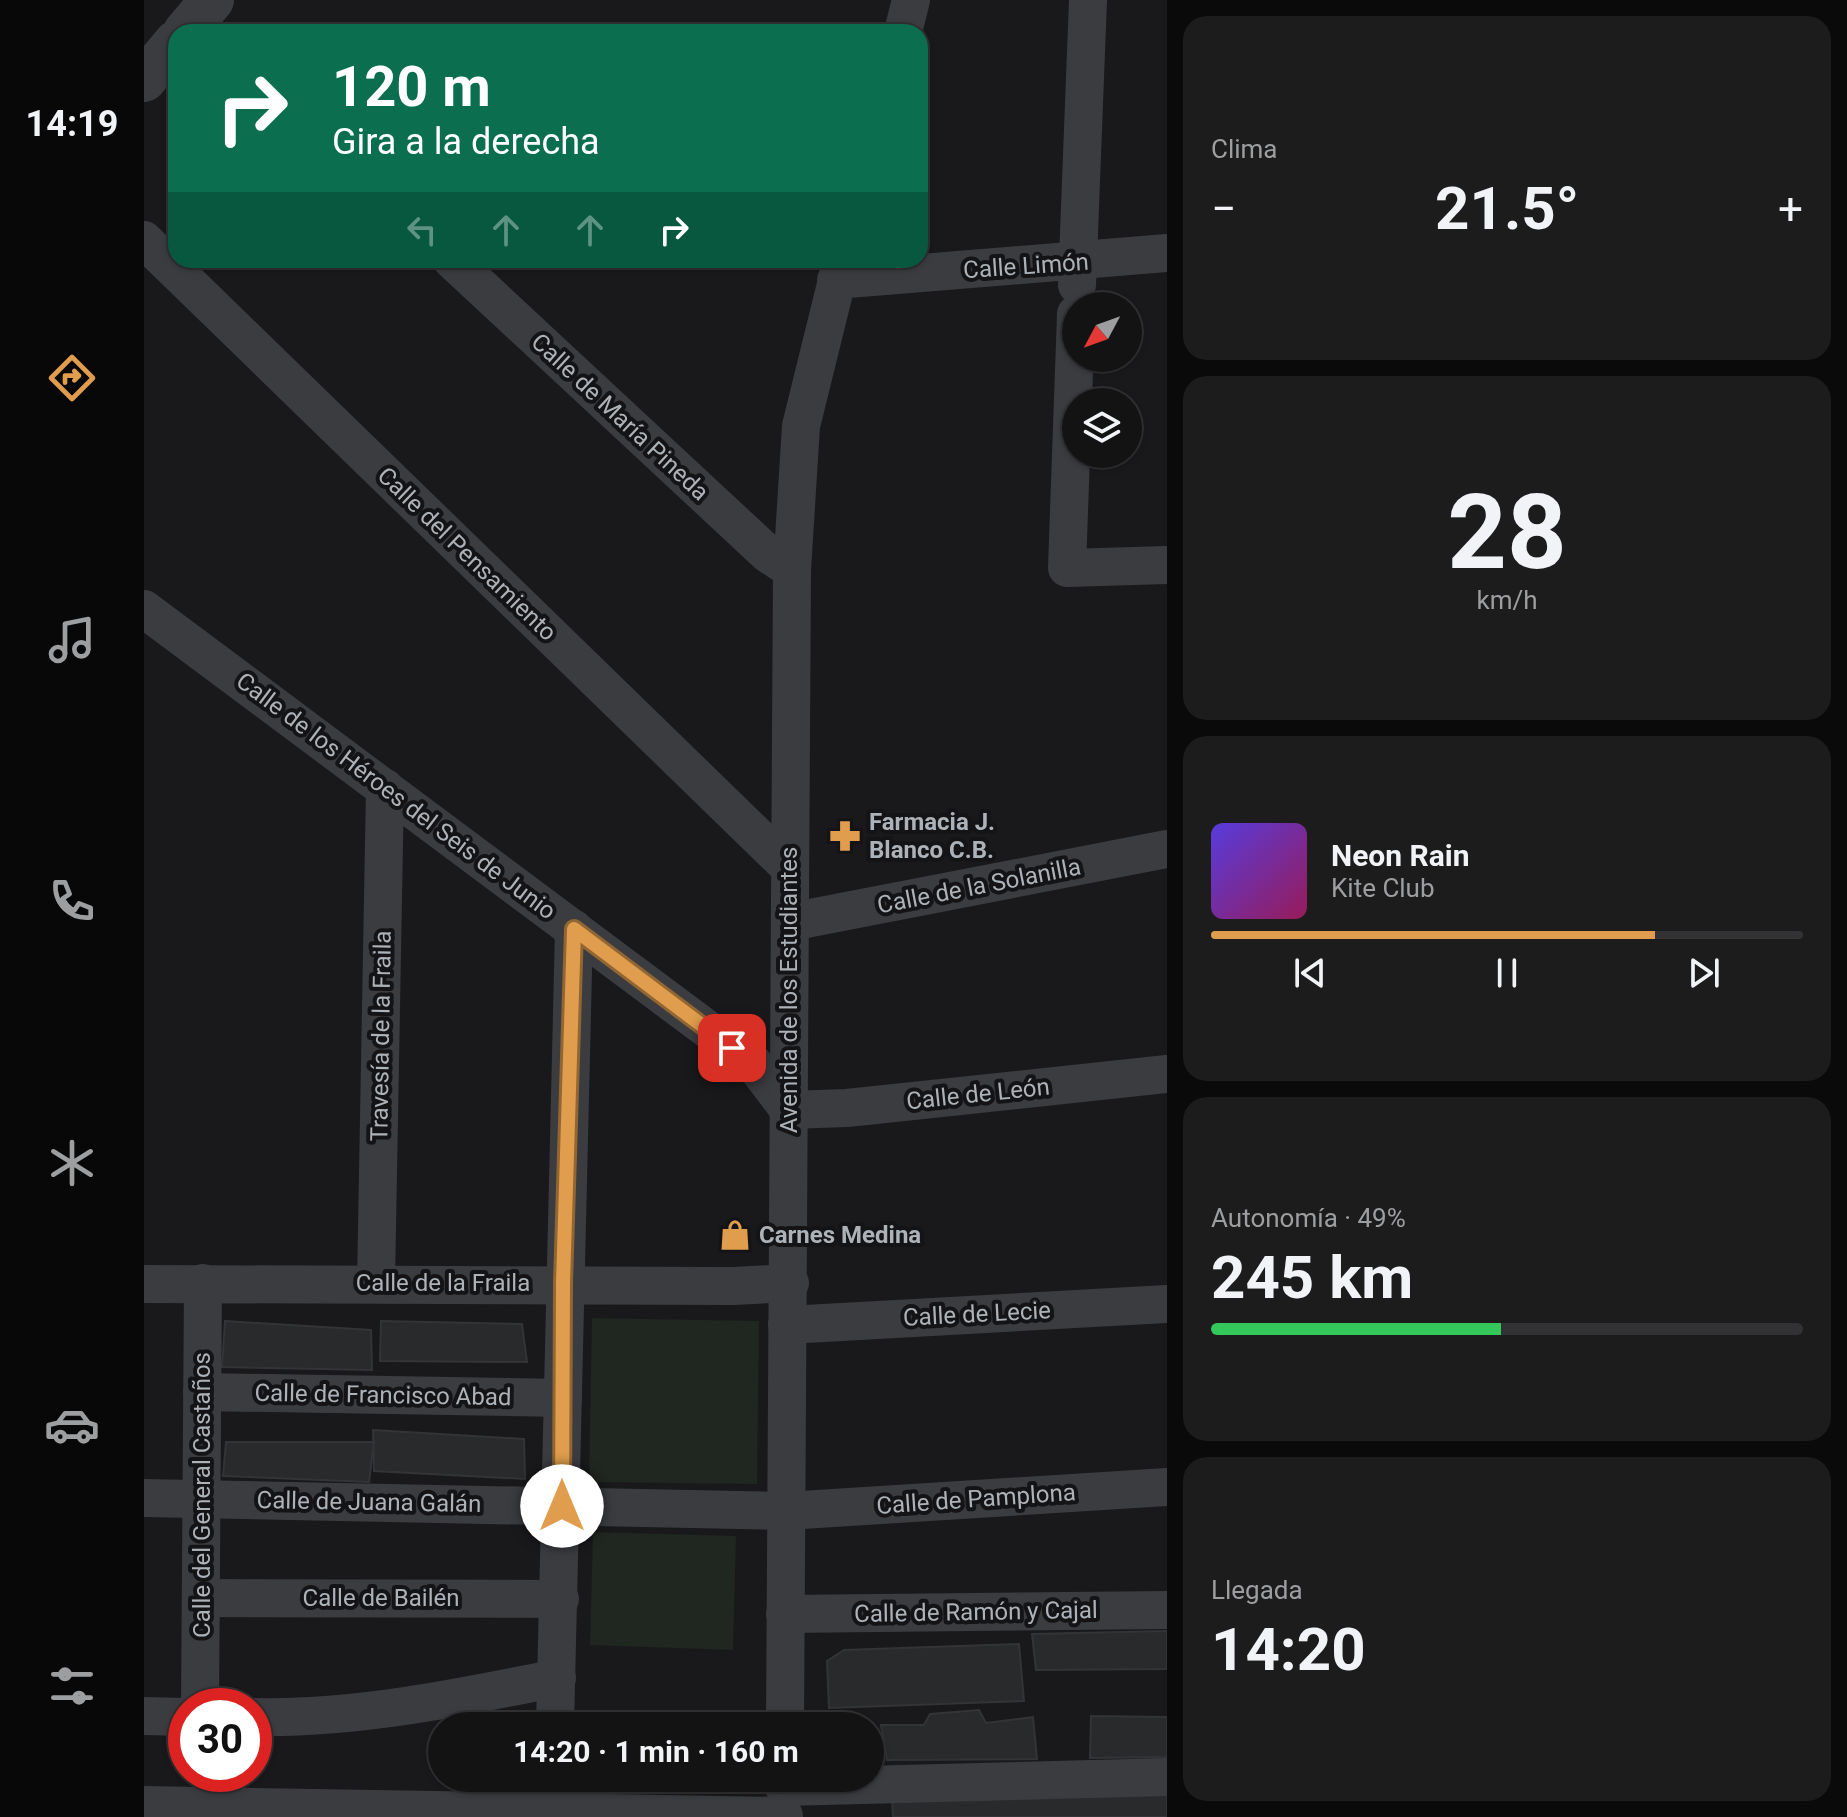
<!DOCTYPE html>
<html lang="es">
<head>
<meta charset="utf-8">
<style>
	:root { --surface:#131314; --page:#1c1c1d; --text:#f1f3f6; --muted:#9d9ea0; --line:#323234; --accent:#df9d4d }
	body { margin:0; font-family:Roboto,sans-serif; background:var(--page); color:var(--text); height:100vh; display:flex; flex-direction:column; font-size:30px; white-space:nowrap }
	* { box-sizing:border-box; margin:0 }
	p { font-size:26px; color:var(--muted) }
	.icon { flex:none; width:44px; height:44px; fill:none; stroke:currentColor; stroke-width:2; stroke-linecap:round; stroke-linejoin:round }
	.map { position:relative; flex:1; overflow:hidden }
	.sheet { display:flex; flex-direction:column; gap:16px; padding:16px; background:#0a0a0b; width:680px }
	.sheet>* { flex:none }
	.top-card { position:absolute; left:24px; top:24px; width:760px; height:244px; border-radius:24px; box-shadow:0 2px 6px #0004,0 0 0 2px var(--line); background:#0b6e4f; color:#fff; overflow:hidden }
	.needle { width:52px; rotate:229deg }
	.fabs { position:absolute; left:918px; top:292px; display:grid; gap:16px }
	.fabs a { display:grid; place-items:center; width:80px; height:80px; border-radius:50%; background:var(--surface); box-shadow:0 2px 6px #0004,0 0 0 2px var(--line); font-size:40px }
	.speed { position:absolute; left:24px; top:1688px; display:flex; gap:16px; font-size:40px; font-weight:700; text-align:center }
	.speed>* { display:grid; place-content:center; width:104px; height:104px; border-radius:50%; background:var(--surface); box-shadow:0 2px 6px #0004,0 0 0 2px var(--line); line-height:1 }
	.speed .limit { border:12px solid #d22; background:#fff; color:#111 }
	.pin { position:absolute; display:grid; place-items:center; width:68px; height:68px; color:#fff; margin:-34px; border-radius:16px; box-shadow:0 4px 12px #0006 }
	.me { position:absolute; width:88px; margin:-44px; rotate:0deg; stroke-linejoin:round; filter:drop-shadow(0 0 6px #0008) }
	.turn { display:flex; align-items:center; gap:28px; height:168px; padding:0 32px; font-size:36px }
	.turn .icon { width:104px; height:104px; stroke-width:2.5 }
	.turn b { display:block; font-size:56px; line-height:68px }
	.lanes { display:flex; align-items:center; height:76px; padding:0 32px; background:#0003; justify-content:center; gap:40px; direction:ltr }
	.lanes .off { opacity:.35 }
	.big { font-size:60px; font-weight:700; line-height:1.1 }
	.sheet .tile { flex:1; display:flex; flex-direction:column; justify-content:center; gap:12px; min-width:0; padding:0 28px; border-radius:24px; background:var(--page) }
	.sheet .dial { align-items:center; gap:0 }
	.dial b { font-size:104px; line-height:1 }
	.song { display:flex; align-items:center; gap:24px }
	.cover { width:96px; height:96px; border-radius:12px; background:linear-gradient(135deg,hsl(250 70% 55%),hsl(330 70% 35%)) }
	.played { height:8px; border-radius:4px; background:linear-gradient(90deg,var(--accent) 75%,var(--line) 75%) }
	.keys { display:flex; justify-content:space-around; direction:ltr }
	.heat { display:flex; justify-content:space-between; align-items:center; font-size:44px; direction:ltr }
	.charge { height:12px; border-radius:6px; background:linear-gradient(90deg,#34c759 49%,var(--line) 0) }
	.trip { position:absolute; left:284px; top:1712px; width:456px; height:80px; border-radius:40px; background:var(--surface); box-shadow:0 2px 6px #0004,0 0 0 2px var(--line); font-weight:700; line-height:80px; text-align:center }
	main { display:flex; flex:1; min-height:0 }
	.tab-bar { display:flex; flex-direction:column; width:144px; justify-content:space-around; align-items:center; background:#080808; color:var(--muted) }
	.tab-bar .icon { width:56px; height:56px }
	.tab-bar .on { color:var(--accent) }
	.tab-bar b { font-size:36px; color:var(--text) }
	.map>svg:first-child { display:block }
	.green { fill:#202620 }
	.building { fill:#292a2c; stroke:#333437; stroke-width:2 }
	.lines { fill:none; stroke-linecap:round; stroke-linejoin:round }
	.minor { stroke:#3b3c40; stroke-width:38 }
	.tertiary { stroke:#3b3c40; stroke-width:44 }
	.route-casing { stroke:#916632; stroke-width:20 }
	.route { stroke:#df9d4d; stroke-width:14 }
	.labels { text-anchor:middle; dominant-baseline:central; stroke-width:8; stroke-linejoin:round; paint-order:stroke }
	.street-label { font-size:24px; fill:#adb2b9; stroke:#141416 }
	.poi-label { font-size:24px; font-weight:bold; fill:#adb2b9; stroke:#141416; text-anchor:start }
</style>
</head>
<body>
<main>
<nav class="tab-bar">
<b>14:19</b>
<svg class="icon on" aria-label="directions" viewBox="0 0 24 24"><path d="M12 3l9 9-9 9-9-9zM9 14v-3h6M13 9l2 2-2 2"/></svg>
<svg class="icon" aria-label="music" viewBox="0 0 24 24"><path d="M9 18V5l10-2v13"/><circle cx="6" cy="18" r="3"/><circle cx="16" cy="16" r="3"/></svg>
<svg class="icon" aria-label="phone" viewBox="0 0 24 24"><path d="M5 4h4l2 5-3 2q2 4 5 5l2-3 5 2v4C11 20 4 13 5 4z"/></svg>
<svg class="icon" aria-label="climate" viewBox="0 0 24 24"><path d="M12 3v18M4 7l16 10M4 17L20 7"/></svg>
<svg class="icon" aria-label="car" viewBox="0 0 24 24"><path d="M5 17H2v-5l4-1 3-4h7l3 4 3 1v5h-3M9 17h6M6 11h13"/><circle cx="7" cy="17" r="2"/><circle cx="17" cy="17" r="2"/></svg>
<svg class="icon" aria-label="filters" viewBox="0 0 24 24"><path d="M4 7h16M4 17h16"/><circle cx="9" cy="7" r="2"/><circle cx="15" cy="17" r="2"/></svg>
</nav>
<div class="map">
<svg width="1023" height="1817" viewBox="0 0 1023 1817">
	<rect width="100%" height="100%" fill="#19191b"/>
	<g class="green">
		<polygon points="448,1318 615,1321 613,1484 445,1482"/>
		<polygon points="449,1532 592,1536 589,1650 446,1645"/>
	</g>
	<g class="building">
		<polygon points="81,1321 227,1330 228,1370 78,1367"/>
		<polygon points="237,1321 378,1324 383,1362 236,1361"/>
		<polygon points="229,1430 380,1439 381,1479 230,1471"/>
		<polygon points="82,1442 230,1442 225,1482 79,1476"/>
		<polygon points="1023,1631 1023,1669 892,1670 888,1634"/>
		<polygon points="875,1644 880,1701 685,1708 683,1661 700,1650"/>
		<polygon points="835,1710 842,1723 889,1717 893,1759 743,1760 737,1725 780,1725 786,1714"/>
		<polygon points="947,1716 1023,1717 1023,1757 946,1758"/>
		<polygon points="1023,1792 1023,1817 749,1817 748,1799"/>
	</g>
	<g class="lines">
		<g class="minor">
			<polyline points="759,32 767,0"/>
			<polyline points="0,240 645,867"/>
			<polyline points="308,260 624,554 648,570"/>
			<polyline points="692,280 1023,253"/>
			<polyline points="933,285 944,0"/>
			<polyline points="932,314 923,568 1023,565"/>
			<polyline points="0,609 610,1064 645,1110 703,1108 1023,1074"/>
			<polyline points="646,922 1023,849"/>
			<polyline points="232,1283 241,788"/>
			<polyline points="0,1284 589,1286 646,1283"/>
			<polyline points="643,1325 1023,1304"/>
			<polyline points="58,1392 419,1398"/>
			<polyline points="0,1498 642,1511 1023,1487"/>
			<polyline points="57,1598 416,1599"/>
			<polyline points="641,1614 1023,1610"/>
			<polyline points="56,1706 59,1283"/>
			<polyline points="0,1716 42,1717"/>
			<path d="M 110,1717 C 211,1719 314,1698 413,1678"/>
			<polyline points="411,1726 430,929"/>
			<polyline points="641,1726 648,570 657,426 698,260"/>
			<polyline points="640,1787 1023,1777"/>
			<polyline points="0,1805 640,1816"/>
		</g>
		<g class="tertiary">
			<polyline points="41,32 68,0"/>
			<polyline points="0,80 32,42"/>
		</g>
	</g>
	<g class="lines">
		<defs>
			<polyline id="route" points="418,1506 419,1283 430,929 588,1048"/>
		</defs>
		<use href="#route" class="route-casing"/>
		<use href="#route" class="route"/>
	</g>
	<defs>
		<symbol id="pharmacy-bare" viewBox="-9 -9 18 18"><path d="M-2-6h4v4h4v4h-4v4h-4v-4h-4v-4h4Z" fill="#df9d4d" stroke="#141416" stroke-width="2.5" paint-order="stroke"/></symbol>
		<symbol id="shop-bare" viewBox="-9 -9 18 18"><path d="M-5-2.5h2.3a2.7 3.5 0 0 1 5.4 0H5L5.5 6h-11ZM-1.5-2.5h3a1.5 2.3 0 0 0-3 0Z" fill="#df9d4d" stroke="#141416" stroke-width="2.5" paint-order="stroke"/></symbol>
	</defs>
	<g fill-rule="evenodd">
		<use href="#pharmacy-bare" x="679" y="814" width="44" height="44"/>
		<use href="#shop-bare" x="569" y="1213" width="44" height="44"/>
	</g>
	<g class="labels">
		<g class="street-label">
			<text transform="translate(882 266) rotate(-4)">Calle Limón</text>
			<text transform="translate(476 417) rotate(43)">Calle de María Pineda</text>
			<text transform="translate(323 554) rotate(44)">Calle del Pensamiento</text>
			<text transform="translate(252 796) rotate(37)">Calle de los Héroes del Seis de Junio</text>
			<text transform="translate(835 886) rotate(-11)">Calle de la Solanilla</text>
			<text transform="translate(645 990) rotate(-90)">Avenida de los Estudiantes</text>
			<text transform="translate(237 1036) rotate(-89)">Travesía de la Fraila</text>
			<text transform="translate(834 1094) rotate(-6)">Calle de León</text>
			<text x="299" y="1283">Calle de la Fraila</text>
			<text transform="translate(833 1314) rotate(-3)">Calle de Lecie</text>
			<text transform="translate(239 1395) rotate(1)">Calle de Francisco Abad</text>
			<text transform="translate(58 1495) rotate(-90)">Calle del General Castaños</text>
			<text transform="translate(832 1499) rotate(-4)">Calle de Pamplona</text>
			<text transform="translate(225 1502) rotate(1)">Calle de Juana Galán</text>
			<text x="237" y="1598">Calle de Bailén</text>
			<text transform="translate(832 1612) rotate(-1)">Calle de Ramón y Cajal</text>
		</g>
		<g class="poi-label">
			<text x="725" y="822">Farmacia J.<tspan x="725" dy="28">Blanco C.B.</tspan></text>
			<text x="615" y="1235">Carnes Medina</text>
		</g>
	</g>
</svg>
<div class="fabs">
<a><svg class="needle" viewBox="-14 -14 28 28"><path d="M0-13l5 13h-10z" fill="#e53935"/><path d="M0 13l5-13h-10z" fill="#9d9ea0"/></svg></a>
<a><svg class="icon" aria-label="layers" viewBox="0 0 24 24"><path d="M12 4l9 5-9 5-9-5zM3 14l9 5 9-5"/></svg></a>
</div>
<div class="speed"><div class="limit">30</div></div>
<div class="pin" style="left:588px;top:1048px;background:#d93025"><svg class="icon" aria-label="arrive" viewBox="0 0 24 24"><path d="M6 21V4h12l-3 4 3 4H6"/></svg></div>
<svg class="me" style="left:418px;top:1506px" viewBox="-20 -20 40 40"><circle r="19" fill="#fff"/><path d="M0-13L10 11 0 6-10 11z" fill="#df9d4d"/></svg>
<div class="trip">14:20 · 1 min · 160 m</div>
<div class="top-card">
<div class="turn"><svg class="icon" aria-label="right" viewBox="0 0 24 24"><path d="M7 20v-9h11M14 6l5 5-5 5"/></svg><div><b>120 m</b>Gira a la derecha</div></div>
<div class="lanes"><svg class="icon off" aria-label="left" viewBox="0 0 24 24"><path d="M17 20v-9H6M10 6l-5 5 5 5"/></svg><svg class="icon off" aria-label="ahead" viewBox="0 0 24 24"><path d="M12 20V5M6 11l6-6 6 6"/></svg><svg class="icon off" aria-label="ahead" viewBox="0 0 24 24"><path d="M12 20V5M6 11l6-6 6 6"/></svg><svg class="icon" aria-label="right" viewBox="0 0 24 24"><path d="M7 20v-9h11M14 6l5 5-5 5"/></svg></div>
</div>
</div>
<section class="sheet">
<div class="tile"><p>Clima</p>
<div class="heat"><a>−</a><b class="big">21.5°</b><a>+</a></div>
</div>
<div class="tile dial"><b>28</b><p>km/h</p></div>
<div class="tile">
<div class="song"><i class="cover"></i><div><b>Neon Rain</b><p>Kite Club</p></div></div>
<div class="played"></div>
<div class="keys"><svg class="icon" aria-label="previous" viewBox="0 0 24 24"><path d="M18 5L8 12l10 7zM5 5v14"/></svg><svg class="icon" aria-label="pause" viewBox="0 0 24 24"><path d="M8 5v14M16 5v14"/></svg><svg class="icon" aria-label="next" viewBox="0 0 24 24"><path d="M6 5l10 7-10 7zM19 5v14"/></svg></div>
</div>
<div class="tile"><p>Autonomía · 49%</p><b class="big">245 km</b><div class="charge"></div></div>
<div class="tile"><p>Llegada</p><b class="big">14:20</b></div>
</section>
</main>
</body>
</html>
